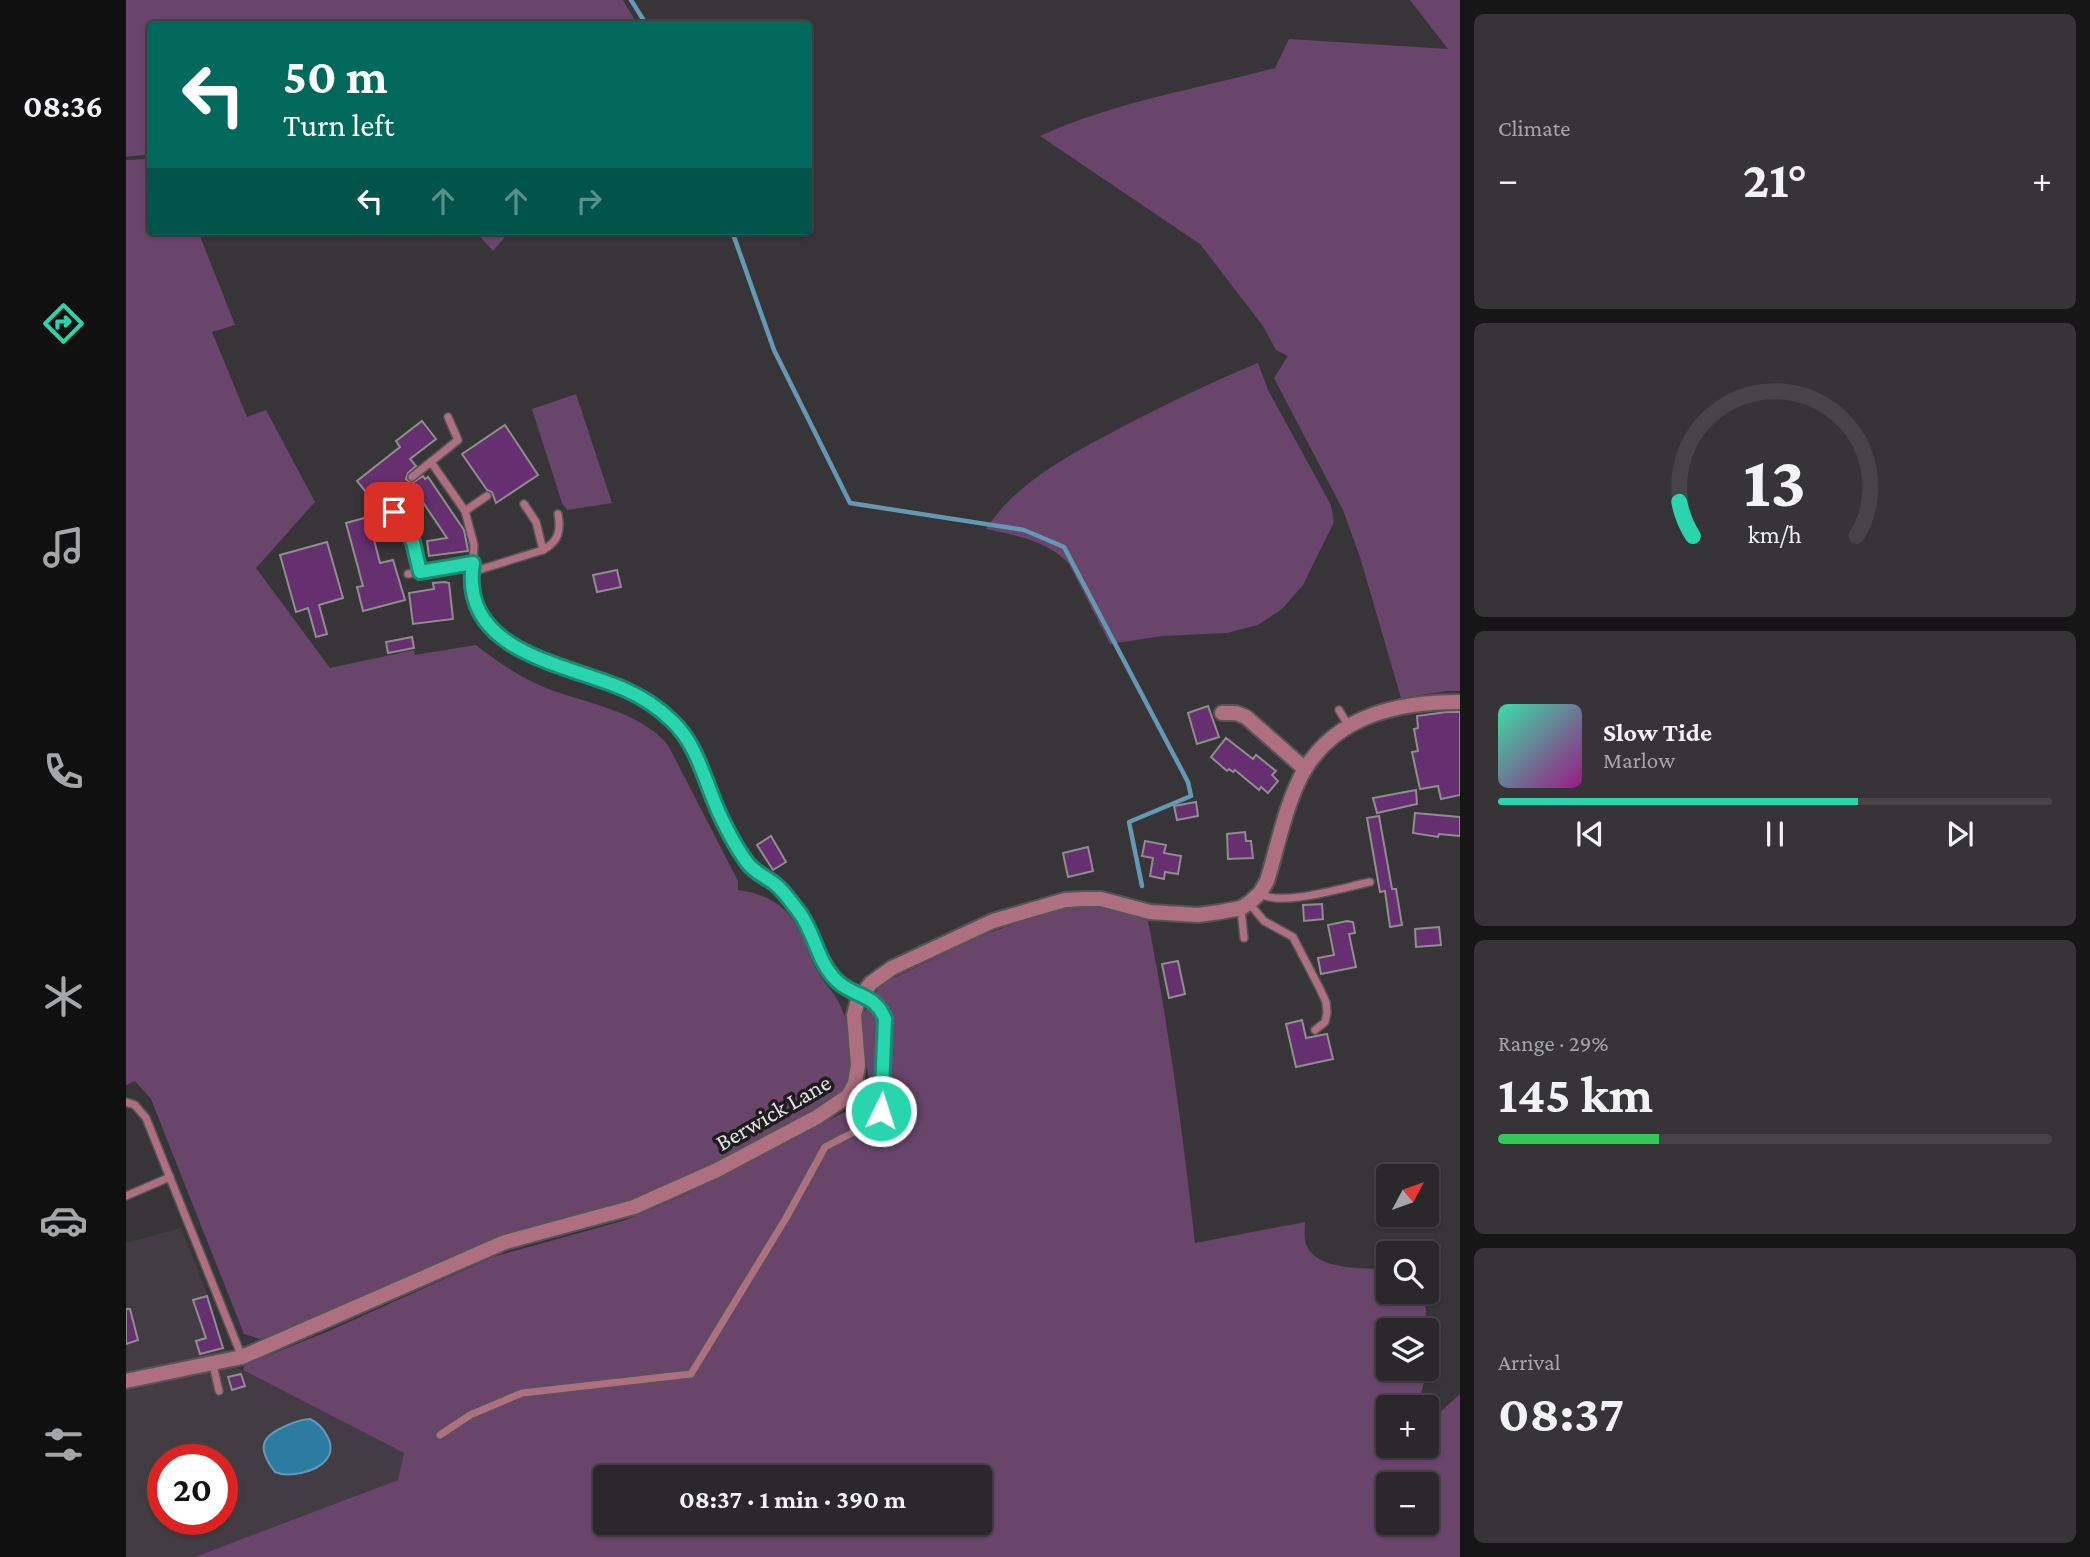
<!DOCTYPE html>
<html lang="en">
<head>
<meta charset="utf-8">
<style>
	:root { --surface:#2a282a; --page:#363436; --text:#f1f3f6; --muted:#a5a6a8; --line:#464447; --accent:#28d5ad }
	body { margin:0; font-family:"Crimson Pro",serif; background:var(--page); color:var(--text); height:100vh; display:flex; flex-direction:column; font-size:26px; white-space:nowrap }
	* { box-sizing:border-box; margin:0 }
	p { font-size:23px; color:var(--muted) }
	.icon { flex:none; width:38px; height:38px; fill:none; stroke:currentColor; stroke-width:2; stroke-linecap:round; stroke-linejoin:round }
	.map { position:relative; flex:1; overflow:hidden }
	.details { display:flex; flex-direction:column; gap:14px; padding:14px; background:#171617; width:630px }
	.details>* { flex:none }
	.guide { position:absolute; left:21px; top:21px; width:665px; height:214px; border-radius:7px; box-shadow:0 2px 5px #0004,0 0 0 2px var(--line); background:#00695c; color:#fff; overflow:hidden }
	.needle { width:46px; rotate:49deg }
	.controls { position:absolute; left:1250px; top:1164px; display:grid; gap:14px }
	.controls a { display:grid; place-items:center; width:63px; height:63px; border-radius:7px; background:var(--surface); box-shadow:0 2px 5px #0004,0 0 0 2px var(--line); font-size:35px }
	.speed { position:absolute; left:21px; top:1444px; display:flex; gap:14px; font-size:35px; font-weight:700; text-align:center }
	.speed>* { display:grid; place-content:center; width:91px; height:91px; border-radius:50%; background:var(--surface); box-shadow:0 2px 5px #0004,0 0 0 2px var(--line); line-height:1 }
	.speed .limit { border:10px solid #d22; background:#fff; color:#111 }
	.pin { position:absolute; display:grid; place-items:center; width:60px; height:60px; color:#fff; margin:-30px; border-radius:14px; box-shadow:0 4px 10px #0006 }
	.me { position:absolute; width:77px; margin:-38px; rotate:4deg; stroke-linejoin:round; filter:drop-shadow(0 0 5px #0008) }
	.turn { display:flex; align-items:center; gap:24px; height:147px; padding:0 21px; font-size:32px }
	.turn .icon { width:91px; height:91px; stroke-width:2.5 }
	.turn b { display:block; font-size:49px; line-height:60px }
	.lanes { display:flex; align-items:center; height:66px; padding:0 21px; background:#0003; justify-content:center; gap:35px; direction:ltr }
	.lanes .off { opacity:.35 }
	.big { font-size:52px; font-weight:700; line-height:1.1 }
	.details .card { flex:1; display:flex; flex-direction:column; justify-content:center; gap:10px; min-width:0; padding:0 24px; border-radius:10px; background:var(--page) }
	.details .dial { align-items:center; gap:0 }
	.dial svg { height:182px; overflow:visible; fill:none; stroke:var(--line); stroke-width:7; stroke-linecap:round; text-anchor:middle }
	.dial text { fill:var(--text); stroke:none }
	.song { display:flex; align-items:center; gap:21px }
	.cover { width:84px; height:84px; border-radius:10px; background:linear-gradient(135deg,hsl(160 70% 55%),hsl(310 70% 35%)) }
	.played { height:7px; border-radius:4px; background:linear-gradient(90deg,var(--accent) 65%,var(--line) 65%) }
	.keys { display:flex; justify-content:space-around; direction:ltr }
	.heat { display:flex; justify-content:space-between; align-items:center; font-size:38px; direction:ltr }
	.charge { height:10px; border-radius:5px; background:linear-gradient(90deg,#34c759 29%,var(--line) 0) }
	.trip { position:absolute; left:467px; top:1465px; width:399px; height:70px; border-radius:7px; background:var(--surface); box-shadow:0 2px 5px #0004,0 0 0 2px var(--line); font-weight:700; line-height:70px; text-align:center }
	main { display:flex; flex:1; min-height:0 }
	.menu { display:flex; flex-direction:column; width:126px; justify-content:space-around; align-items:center; background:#111011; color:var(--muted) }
	.menu .icon { width:49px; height:49px }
	.menu .active { color:var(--accent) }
	.menu b { font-size:32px; color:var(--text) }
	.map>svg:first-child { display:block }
	.built { fill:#433c44; fill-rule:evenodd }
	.green { fill:#69456c; fill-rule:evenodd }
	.water { fill:#2c7ba0; stroke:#6399b4; stroke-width:2 }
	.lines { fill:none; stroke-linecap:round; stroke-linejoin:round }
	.stream { stroke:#6399b4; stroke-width:4.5 }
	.building { fill:#662f6f; stroke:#908c90; stroke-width:2 }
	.lane-casing { stroke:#575457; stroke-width:10 }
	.street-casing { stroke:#575457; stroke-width:18 }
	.lane { stroke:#ae7080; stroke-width:7 }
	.street { stroke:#ae7080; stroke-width:14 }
	.route-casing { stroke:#1a8a70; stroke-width:18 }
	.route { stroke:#28d5ad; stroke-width:12 }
	.labels { text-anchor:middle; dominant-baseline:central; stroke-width:7; stroke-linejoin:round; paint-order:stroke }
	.street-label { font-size:24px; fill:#e2e0e3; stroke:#1e1d1e }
</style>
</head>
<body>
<main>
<nav class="menu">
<b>08:36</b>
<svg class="icon active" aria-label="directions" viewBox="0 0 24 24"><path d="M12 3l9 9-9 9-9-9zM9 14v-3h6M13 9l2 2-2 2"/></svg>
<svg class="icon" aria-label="music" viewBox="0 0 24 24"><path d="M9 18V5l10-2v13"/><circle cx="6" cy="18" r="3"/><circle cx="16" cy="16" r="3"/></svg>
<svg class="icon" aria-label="phone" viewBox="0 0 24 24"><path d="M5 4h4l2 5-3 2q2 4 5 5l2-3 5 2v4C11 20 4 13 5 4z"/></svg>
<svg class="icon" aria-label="climate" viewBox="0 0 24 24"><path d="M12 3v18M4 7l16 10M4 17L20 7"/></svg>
<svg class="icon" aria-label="car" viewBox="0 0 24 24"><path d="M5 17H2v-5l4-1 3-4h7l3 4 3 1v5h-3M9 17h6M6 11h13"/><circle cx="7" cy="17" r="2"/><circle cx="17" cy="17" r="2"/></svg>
<svg class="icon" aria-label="filters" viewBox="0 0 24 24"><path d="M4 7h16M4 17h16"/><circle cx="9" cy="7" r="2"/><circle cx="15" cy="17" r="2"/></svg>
</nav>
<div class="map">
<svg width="1334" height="1557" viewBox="0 0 1334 1557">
	<rect width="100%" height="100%" fill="#383538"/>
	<path class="built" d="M 55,1228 L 82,1296 L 103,1363 L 278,1453 L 272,1480 L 233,1496 L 69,1557 L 0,1557 L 0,1243 ZM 37,1460 L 96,1460 L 96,1519 L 37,1519 Z"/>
	<g class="green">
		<polygon points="0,0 497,0 511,24 24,24 24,154 0,157"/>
		<path d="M 1284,0 L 1334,0 L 1334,691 L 1321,691 L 1275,698 L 1234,557 L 1217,510 L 1148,378 L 1162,356 L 1150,350 L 1137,326 L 1074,244 L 914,136 C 989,102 1070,89 1149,68 L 1163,39 L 1322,49 Z"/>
		<path d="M 24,159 L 24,231 L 72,231 L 109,325 L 86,332 L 121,417 L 140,410 L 189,502 L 130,568 L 204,668 L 288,650 L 289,655 L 350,645 C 370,661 395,678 420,688 C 459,703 514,711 542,745 L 612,881 L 612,890 C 641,894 661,905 675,933 C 681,946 685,960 692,972 C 698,983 708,992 713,1003 C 725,1025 729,1063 719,1086 C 715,1094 707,1101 701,1107 L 506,1201 L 382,1234 L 137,1340 L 118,1334 L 25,1099 L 9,1081 L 0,1085 L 0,160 Z"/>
		<polygon points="349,231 384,231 367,251"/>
		<path d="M 1132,363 L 1142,390 L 1205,505 L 1208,522 L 1177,585 L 1156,609 L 1132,625 L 1101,633 L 1036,636 L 984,644 L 943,564 C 923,541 888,535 860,529 C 892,480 946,454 996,427 C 1040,404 1086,382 1132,363 Z"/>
		<polygon points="450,394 486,503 441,510 436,503 406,409"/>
		<path d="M 966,905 L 989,909 L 1022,921 C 1043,1028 1057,1135 1069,1243 L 1179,1222 C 1179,1228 1178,1238 1180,1244 C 1189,1271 1239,1268 1262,1269 L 1262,1292 L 1299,1292 L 1302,1368 L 1291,1407 L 1262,1407 L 1262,1446 L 1300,1446 L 1300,1425 L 1334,1394 L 1334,1557 L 69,1557 L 272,1480 L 278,1453 L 117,1370 L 119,1365 L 203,1331 L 367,1257 L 500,1220 L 560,1194 L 736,1103 L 743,1084 L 737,1031 L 737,1014 L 755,984 L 855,936 L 921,912 ZM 1262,1330 L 1300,1330 L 1300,1368 L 1262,1368 ZM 480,1477 L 854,1477 L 854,1522 L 480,1522 ZM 1262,1484 L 1300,1484 L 1300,1522 L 1262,1522 Z"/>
	</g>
	<path class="water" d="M 184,1419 C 197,1425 212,1446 200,1460 C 190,1472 163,1478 149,1472 C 130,1447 135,1436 162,1425 C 169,1422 176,1419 184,1419 Z"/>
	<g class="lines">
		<g class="stream">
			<polyline points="505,0 520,24"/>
			<polyline points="606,231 648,350 724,503 898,530 938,547 1062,782 1065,796 1003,822 1016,886"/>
		</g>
	</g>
	<g class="building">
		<polygon points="296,421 310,439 284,459 290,466 282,473 280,479 286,483 297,476 299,479 302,477 338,530 342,551 303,556 301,541 321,538 288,489 257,513 231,481 274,447 270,441"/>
		<polygon points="379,425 412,475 370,503 366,492 361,490 336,454"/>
		<polygon points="242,517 254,563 267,560 279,600 237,611 231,587 237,586 220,523"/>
		<polygon points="201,542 217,598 193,605 201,634 190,637 182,608 170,612 154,555"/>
		<polygon points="491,570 495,587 471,592 467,575"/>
		<polygon points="319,582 323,583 327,619 287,624 283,593 308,589 307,583"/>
		<polygon points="286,637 288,648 262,653 260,642"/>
		<polygon points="1082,706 1093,737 1071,744 1062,713"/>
		<polygon points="1320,712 1334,712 1334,795 1315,799 1312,786 1294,789 1286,752 1292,751 1288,729 1292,728 1291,716"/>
		<polygon points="1100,738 1127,759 1130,755 1150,771 1146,775 1152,781 1142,793 1135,787 1133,790 1109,770 1107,772 1103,769 1101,771 1085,757"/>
		<polygon points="1290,790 1291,804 1251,813 1247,798"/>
		<polygon points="1070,802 1072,816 1051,820 1048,806"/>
		<polygon points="1289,813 1334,817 1334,836 1313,834 1312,837 1287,833"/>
		<polygon points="1253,816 1266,889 1270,889 1276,925 1264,927 1259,891 1254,892 1241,818"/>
		<polygon points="1119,832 1120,841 1125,841 1127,858 1102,859 1101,834"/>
		<polygon points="645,836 660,862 647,870 631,845"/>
		<polygon points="1019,841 1040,845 1038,853 1055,856 1052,874 1039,872 1038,879 1024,876 1027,858 1016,856"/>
		<polygon points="962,847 967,871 942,877 937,853"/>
		<polygon points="1196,904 1197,919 1178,921 1177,905"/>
		<polygon points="1221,921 1227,922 1229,933 1223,934 1230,967 1195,974 1192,958 1208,955 1202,925"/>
		<polygon points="1313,927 1315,945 1290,947 1289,929"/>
		<polygon points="1052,961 1059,994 1043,998 1036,964"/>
		<polygon points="1176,1020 1180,1038 1201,1034 1207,1059 1170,1067 1160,1024"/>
		<polygon points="81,1296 97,1348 74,1354 70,1341 80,1338 67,1300"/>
		<polygon points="0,1309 4,1309 12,1340 0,1344"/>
		<polygon points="115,1374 119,1386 106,1390 102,1377"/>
	</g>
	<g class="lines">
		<defs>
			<g id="lane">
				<polyline points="305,462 339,511 348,545 346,584 356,615 365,630 400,654 498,689 525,703 548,722 562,738 595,817 622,864 652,886 675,915 693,957 711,981 754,1006 759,1019 755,1111 749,1121 699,1147 660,1218 565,1374 396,1393 344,1415 314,1435"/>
				<polyline points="286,477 332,440 322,417"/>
				<polyline points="398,504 410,522 417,550"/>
				<polyline points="339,511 361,496"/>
				<polyline points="268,512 287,542 294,572"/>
				<path d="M 346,572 L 417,550 C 433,541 435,531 432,514"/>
				<polyline points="282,574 347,563"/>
				<polyline points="1213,710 1222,725"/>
				<path d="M 1134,893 C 1152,908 1219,887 1244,882"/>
				<polyline points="1123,903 1138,921 1167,937 1194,989 1200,1002 1201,1013 1199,1022 1189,1030"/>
				<polyline points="1115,909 1118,938"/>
				<polyline points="0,1102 9,1105 20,1118 116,1357"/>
				<polyline points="0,1196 44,1177"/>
				<polyline points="87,1365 93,1391"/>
			</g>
			<g id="street">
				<polyline points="1096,713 1110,713 1120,717 1179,769"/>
				<path d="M 0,1381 L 116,1357 L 379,1242 L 508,1207 L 591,1170 L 691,1117 L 722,1096 L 729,1083 L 732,1065 L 728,1015 L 732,1000 L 745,983 L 766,968 L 867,921 L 939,900 L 957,899 L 975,899 L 1024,912 L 1072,915 L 1094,912 L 1115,908 L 1123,903 L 1134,893 L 1141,881 C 1152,846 1160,801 1179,769 C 1213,714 1274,702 1334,702"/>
			</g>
		</defs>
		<use href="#lane" class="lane-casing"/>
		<use href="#street" class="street-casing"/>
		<use href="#lane" class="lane"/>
		<use href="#street" class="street"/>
	</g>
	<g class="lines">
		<defs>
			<path id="route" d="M 268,512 L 287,542 L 294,572 L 347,563 C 333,652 438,663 498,689 C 516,697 532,707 546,721 C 572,745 579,783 594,815 C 601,830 610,847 620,861 C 626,871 640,877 649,884 C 658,891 666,903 673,912 C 689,933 691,962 711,981 C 729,998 749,993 759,1019 L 755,1111"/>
		</defs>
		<use href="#route" class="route-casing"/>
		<use href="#route" class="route"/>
	</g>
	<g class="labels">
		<g class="street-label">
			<text transform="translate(647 1112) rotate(-30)">Berwick Lane</text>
		</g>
	</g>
</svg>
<div class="controls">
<a><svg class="needle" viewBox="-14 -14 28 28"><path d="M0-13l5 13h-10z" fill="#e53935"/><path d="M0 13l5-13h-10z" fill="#a5a6a8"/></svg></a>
<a><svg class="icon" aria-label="search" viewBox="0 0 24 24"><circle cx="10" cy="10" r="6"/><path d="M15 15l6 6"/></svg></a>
<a><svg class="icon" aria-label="layers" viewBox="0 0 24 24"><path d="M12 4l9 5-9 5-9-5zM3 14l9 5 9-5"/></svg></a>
<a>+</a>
<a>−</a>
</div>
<div class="speed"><div class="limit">20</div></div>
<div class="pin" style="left:268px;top:512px;background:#d93025"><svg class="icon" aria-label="arrive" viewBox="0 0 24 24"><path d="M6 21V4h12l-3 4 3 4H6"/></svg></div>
<svg class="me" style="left:755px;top:1111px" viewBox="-20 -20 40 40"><circle r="17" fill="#28d5ad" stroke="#fff" stroke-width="3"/><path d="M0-11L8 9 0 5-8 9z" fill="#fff"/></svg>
<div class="trip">08:37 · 1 min · 390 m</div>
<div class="guide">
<div class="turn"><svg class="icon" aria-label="left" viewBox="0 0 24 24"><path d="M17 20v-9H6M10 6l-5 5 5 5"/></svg><div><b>50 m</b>Turn left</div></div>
<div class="lanes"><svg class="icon" aria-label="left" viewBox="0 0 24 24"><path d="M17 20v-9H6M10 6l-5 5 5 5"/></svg><svg class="icon off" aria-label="ahead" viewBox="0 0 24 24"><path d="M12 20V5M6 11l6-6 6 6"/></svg><svg class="icon off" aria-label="ahead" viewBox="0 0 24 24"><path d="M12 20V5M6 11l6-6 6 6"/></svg><svg class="icon off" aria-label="right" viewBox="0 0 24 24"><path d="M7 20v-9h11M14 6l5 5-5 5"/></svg></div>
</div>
</div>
<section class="details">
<div class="card"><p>Climate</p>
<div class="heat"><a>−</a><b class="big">21°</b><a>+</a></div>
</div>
<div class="card dial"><svg viewBox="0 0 100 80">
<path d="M14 69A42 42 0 1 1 86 69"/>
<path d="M14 69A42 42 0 0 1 8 54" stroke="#28d5ad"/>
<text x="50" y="56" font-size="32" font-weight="700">13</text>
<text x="50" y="72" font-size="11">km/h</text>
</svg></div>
<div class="card">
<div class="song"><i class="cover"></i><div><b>Slow Tide</b><p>Marlow</p></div></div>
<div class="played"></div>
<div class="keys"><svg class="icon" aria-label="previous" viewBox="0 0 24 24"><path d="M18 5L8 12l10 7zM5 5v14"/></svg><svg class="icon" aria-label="pause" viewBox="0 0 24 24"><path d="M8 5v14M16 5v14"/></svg><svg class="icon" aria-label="next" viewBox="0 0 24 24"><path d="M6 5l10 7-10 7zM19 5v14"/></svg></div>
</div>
<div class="card"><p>Range · 29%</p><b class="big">145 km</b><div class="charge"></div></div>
<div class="card"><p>Arrival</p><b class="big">08:37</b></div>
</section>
</main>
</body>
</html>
